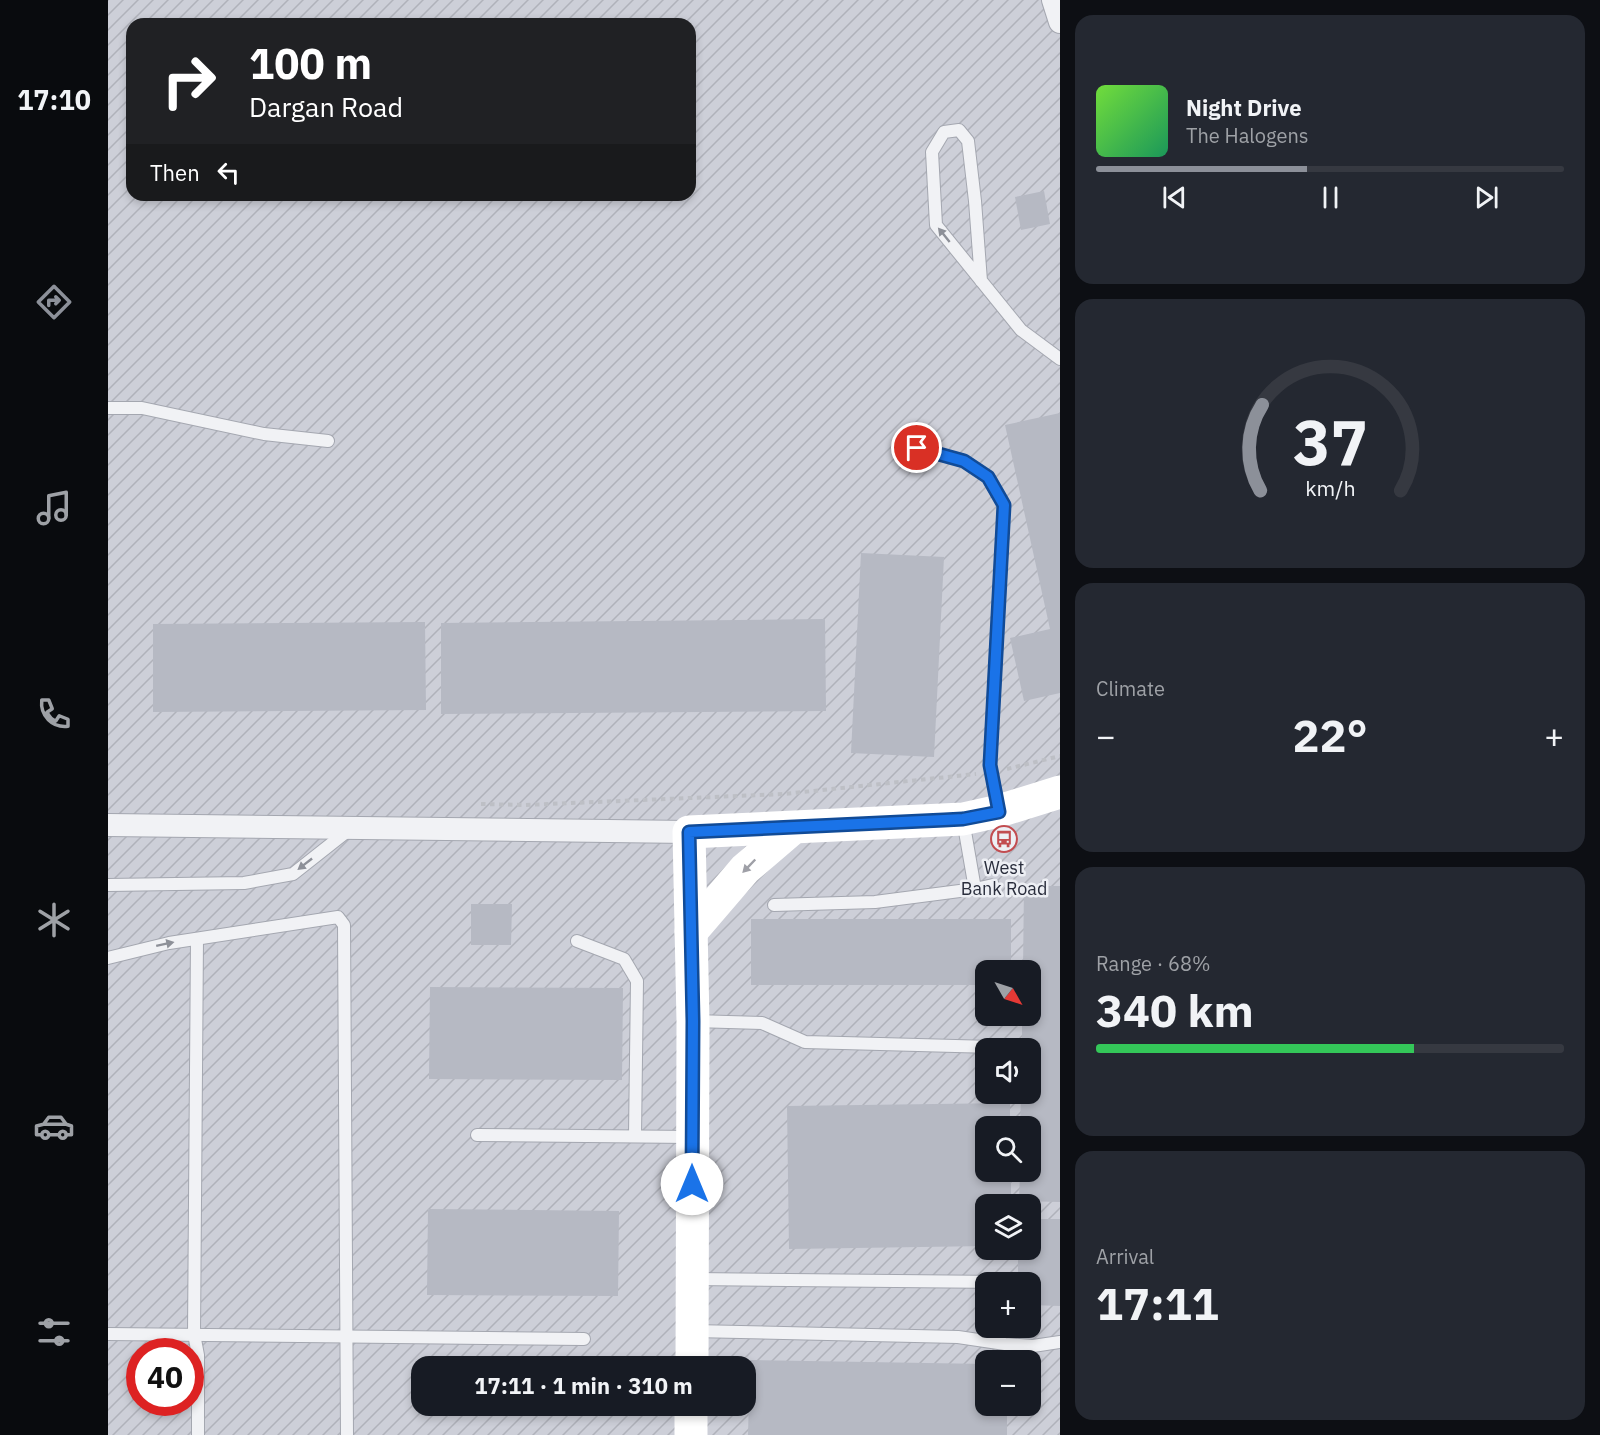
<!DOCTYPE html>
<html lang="en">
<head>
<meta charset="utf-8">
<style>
	:root { --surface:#171b24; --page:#242831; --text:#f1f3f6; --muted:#9ea1a6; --line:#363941; --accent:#8c9099 }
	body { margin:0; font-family:"IBM Plex Sans",sans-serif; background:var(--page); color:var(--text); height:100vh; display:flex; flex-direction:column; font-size:22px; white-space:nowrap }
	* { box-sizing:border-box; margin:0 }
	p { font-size:20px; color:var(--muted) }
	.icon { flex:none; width:33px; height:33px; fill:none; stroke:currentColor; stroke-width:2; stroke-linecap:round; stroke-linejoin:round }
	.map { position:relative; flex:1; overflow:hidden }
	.sheet { display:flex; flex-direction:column; gap:15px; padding:15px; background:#0d0f14; width:540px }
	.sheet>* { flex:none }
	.guide { position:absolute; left:18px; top:18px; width:570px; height:183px; border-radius:18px; box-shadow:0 3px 9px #0003; background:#202124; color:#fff; overflow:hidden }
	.needle { width:39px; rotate:129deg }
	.fabs { position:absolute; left:867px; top:960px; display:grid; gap:12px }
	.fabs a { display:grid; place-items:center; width:66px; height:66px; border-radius:12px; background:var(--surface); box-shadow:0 3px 9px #0003; font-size:30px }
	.speed { position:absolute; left:18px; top:1338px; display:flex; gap:12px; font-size:30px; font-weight:700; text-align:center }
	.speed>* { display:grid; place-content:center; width:78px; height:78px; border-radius:50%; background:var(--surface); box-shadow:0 3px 9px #0003; line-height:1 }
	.speed .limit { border:9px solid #d22; background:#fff; color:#111 }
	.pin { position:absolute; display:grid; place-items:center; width:51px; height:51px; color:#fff; margin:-26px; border:3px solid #fff; border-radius:50%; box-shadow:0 2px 6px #0007 }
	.me { position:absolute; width:66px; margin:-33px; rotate:0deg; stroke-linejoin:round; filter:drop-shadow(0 0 4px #0008) }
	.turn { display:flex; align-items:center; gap:21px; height:126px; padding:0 24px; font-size:27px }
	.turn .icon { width:78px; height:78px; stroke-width:2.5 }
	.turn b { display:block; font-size:42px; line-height:51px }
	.then { display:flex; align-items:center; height:57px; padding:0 24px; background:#0003; gap:12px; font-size:22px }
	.big { font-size:45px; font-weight:700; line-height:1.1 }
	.sheet .card { flex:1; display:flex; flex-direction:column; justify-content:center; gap:9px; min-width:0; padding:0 21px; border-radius:18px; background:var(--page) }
	.sheet .dial { align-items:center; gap:0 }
	.dial svg { height:156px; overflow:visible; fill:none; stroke:var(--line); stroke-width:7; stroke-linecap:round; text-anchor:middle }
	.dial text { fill:var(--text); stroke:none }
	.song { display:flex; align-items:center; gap:18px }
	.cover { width:72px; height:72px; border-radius:9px; background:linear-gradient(135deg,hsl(100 70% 55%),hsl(150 70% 35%)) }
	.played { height:6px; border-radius:3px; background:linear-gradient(90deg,var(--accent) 45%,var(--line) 45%) }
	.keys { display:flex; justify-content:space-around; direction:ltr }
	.heat { display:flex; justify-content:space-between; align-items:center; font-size:33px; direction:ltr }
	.charge { height:9px; border-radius:4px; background:linear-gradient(90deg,#34c759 68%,var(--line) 0) }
	.trip { position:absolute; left:303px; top:1356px; width:345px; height:60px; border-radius:18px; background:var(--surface); box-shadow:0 3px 9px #0003; font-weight:700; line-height:60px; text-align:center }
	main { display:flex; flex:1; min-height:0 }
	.menu { display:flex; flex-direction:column; width:108px; justify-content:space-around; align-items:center; background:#090b0e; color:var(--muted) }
	.menu .icon { width:42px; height:42px }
	.menu .selected { color:var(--accent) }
	.menu b { font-size:27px; color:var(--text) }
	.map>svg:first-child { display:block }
	.industrial { fill:url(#industrial-furrows); fill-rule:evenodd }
	.building { fill:#b6b9c3 }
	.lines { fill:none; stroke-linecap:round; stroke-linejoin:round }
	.lane-casing { stroke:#a4a7b0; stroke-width:14 }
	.street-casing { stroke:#a4a7b0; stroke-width:24 }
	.path { stroke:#bdbfc5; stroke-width:4; stroke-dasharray:4.5 4.5; stroke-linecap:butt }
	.lane { stroke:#f1f2f5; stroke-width:12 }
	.street { stroke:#f1f2f5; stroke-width:22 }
	.secondary { stroke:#fff; stroke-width:33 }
	.oneway { fill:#8d9098 }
	.oneway2 { fill:#9fa0a7 }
	.route-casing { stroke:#114b97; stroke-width:15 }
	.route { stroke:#1a73e8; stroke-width:10 }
	.labels { text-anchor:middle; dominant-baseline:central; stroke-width:5; stroke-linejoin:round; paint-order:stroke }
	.poi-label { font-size:18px; fill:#292d3c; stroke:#edeff4 }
</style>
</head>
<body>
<main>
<nav class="menu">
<b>17:10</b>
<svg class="icon selected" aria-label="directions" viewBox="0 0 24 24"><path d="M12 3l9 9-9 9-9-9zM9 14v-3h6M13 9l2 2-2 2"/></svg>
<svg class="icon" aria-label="music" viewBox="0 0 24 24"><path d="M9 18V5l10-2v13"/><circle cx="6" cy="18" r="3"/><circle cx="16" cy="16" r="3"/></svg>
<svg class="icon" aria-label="phone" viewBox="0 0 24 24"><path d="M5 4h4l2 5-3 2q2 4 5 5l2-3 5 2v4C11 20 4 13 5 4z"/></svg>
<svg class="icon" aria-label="climate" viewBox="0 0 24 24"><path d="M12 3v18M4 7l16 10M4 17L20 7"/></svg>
<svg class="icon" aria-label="car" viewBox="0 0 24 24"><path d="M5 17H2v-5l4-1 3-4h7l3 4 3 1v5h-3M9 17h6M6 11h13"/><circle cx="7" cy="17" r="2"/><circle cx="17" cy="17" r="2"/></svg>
<svg class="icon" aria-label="filters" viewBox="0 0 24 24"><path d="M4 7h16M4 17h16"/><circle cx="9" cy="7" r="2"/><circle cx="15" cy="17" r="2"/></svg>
</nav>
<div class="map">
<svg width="952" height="1435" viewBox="0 0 952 1435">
	<defs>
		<pattern id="industrial-furrows" width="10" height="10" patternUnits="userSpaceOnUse" patternTransform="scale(1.5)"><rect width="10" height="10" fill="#cdcfd8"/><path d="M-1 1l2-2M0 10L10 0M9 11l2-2" fill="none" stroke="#b0b2ba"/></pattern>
	</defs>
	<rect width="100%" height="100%" fill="#dee1e7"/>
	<path class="industrial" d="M 0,0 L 952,0 L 952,1435 L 0,1435 ZM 24,24 L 582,24 L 582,195 L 24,195 ZM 878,970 L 922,970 L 922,1016 L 878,1016 ZM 878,1048 L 922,1048 L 922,1094 L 878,1094 ZM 878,1126 L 922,1126 L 922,1172 L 878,1172 ZM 878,1204 L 922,1204 L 922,1250 L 878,1250 ZM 878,1282 L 922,1282 L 922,1328 L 878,1328 ZM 32,1352 L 82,1352 L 82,1402 L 32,1402 ZM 878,1360 L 922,1360 L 922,1406 L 878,1406 ZM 314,1366 L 638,1366 L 638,1406 L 314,1406 Z"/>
	<g class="building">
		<polygon points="936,191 942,224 913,230 907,197"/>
		<polygon points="952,413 952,693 916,701 902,638 942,629 897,425"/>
		<polygon points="753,553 836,557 826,757 743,753"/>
		<polygon points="717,619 718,711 333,714 333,623"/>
		<polygon points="317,622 318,710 45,712 45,624"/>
		<polygon points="916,886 952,886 952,1202 911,1201 912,1172 922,1172 922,1126 912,1126 913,1094 922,1094 922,1048 914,1048 914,1016 922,1016 922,970 915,970"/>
		<polygon points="363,904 404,904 403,945 363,945"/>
		<polygon points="643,919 903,919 903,970 878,970 878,985 643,985"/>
		<polygon points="322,987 515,988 514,1080 321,1079"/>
		<polygon points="902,1103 902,1126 878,1126 878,1172 903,1172 903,1204 878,1204 878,1246 681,1249 679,1106"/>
		<polygon points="320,1209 511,1211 510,1296 319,1295"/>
		<polygon points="922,1219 952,1219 952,1306 922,1305 922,1282 910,1282 910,1250 922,1250"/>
		<polygon points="642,1360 878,1364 878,1406 899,1406 899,1435 640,1435"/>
	</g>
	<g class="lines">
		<defs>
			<g id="lane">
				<polyline points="873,281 867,201 860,141 851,130 836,132 824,152 828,225 913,330 952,359"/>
				<polyline points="0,408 34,408 156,434 220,441"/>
				<polyline points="809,448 856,461 880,477 896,505 882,765 891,810"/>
				<polyline points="855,820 867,889 885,885"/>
				<polyline points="0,885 136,883 185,874 242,829"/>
				<polyline points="666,905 767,902 867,889"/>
				<polyline points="89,939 86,1334 90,1355 90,1435"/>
				<polyline points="469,941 516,959 529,981 527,1135"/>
				<polyline points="0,958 61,943 230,917 236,925 239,1435"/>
				<polyline points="586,1021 654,1023 697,1042 885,1047"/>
				<polyline points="369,1135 583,1137"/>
				<polyline points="585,1279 894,1282"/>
				<polyline points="585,1331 850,1337 897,1344 925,1346 952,1342"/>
				<polyline points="0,1334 476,1339"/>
			</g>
			<g id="street">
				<polyline points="945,0 952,22"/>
				<polyline points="0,825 581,832"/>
			</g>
		</defs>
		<use href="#lane" class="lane-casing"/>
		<use href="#street" class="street-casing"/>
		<g class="path">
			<polyline points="899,769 952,756"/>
			<polyline points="373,804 417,805 676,794 868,774"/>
		</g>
		<use href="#lane" class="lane"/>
		<use href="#street" class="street"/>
		<g class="secondary">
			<polyline points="583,932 637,869 685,828"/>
			<polyline points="584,1366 585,1021 581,832 855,819 891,811 952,792"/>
			<polyline points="583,1435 583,1406"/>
		</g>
	</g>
	<defs><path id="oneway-solid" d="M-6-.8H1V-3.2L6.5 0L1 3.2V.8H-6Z" transform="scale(1.5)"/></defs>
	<g class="oneway">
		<use href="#oneway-solid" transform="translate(836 235) rotate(-129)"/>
		<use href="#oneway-solid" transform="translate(197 864) rotate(142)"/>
		<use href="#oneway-solid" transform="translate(57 944) rotate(-12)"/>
	</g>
	<use class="oneway2" href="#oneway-solid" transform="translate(641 866) rotate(134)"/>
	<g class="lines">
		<defs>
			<polyline id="route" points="584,1184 585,1021 581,832 836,820 855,819 891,812 882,765 896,505 880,477 856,461 809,448"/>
		</defs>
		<use href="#route" class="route-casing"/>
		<use href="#route" class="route"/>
	</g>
	<defs>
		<symbol id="bus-ring" viewBox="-11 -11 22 22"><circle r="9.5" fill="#edeff4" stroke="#c24c50" stroke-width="1.5"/><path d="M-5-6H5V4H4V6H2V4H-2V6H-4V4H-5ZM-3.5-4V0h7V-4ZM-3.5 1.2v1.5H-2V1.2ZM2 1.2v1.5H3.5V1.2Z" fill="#c24c50"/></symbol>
	</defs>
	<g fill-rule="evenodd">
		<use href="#bus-ring" x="881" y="824" width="30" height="30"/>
	</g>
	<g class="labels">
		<g class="poi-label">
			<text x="896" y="867">West<tspan x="896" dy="21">Bank Road</tspan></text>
		</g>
	</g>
</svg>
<div class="fabs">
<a><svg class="needle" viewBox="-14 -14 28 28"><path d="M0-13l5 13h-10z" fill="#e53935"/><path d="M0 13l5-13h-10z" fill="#9ea1a6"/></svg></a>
<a><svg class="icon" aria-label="sound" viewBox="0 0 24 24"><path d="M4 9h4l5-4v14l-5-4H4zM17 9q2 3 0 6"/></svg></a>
<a><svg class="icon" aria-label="search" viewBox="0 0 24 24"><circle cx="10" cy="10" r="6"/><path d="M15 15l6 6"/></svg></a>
<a><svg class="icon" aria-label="layers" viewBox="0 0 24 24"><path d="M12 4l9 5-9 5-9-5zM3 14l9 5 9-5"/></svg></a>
<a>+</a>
<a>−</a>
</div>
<div class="speed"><div class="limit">40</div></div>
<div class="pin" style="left:809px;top:448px;background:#d93025"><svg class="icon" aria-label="arrive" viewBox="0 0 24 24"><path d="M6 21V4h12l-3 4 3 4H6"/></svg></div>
<svg class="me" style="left:584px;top:1184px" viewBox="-20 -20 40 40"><circle r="19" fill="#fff"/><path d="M0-13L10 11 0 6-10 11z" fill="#1a73e8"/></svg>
<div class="trip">17:11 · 1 min · 310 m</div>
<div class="guide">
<div class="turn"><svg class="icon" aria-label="right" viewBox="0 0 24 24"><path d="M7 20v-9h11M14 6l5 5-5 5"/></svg><div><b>100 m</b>Dargan Road</div></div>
<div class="then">Then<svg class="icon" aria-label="left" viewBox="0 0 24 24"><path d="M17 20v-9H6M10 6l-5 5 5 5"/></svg></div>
</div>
</div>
<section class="sheet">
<div class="card">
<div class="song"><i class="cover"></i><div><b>Night Drive</b><p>The Halogens</p></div></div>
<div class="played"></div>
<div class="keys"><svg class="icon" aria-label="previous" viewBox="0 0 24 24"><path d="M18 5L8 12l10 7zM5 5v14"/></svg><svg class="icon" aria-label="pause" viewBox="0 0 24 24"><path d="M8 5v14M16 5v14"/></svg><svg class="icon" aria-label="next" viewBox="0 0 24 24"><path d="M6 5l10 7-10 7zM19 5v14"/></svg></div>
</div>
<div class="card dial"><svg viewBox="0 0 100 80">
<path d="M14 69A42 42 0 1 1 86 69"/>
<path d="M14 69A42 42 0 0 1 15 25" stroke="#8c9099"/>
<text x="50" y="56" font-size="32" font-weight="700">37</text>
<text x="50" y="72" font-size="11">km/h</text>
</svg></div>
<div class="card"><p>Climate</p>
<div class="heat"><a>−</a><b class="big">22°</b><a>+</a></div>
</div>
<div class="card"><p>Range · 68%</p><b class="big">340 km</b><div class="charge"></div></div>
<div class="card"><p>Arrival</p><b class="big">17:11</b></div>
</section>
</main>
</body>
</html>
